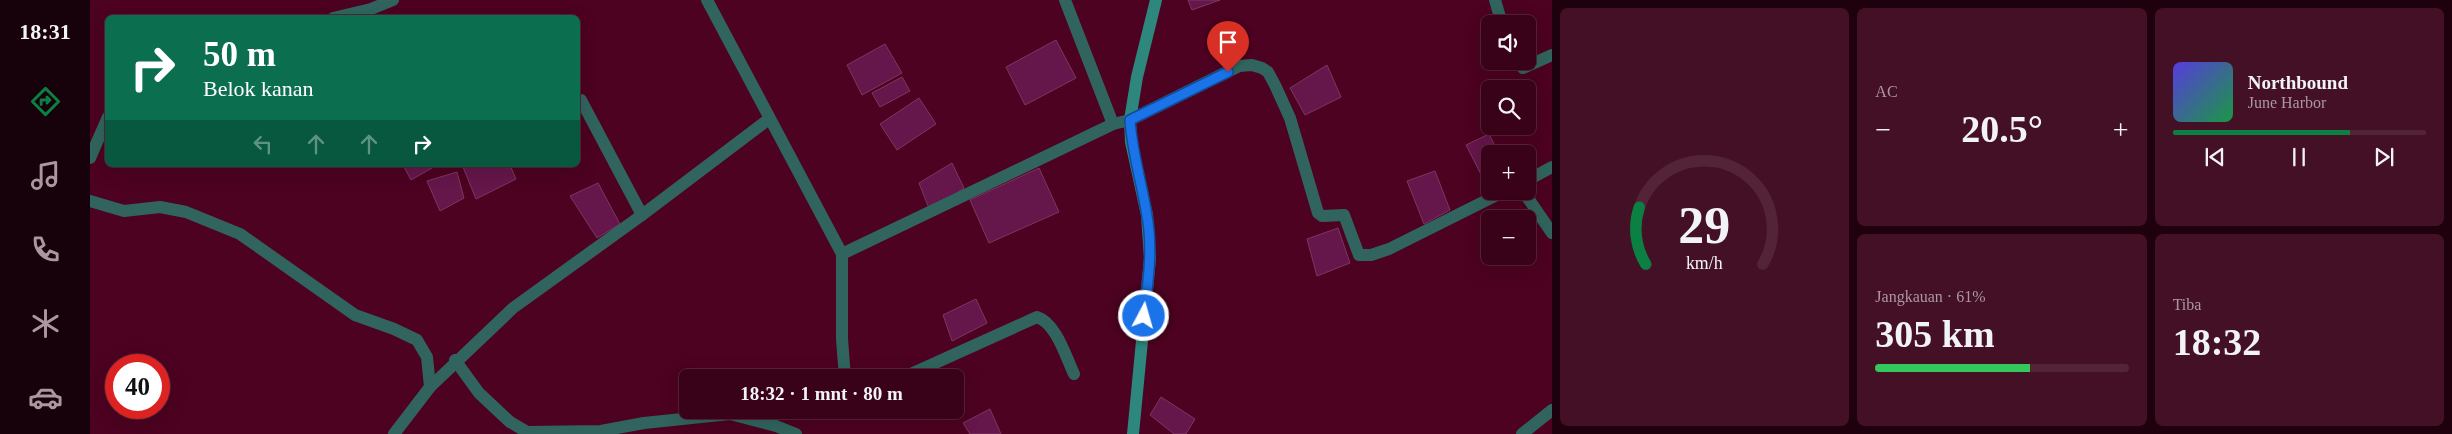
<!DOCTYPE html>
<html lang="id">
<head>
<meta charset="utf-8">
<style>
	:root { --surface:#390218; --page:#441025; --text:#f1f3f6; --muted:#ab97a2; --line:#532437; --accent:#0b8043 }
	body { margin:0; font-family:"Times New Roman",serif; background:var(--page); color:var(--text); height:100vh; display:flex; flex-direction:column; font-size:19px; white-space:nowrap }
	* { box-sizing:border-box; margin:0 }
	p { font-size:16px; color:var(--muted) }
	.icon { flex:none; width:28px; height:28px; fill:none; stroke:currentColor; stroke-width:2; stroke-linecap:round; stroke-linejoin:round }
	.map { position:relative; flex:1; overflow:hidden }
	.side { display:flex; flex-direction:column; gap:8px; padding:8px; background:#1f010d; width:900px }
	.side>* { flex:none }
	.hud { position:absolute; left:15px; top:15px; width:475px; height:152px; border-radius:8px; box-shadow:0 5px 20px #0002,0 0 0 1px var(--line); background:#0b6e4f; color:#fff; overflow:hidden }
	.controls { position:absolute; left:1391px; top:15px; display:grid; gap:10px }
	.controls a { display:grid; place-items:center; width:55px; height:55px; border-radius:8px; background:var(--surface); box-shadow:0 5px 20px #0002,0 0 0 1px var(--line); font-size:25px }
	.speed { position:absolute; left:15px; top:354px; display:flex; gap:10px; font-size:25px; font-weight:700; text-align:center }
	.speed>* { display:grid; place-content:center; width:65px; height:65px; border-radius:50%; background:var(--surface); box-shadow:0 5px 20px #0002,0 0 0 1px var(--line); line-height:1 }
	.speed .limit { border:8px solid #d22; background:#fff; color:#111 }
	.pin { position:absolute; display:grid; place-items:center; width:42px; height:42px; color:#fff; margin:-51px -21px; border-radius:50% 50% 50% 0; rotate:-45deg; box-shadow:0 0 5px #0007 }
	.pin .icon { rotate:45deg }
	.me { position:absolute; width:55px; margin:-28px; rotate:6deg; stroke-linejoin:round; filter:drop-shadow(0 0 4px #0008) }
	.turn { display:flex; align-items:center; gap:18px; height:105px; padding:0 15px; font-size:22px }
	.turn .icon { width:65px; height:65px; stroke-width:2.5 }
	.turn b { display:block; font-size:35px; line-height:42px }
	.lanes { display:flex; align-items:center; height:48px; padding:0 15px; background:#0003; justify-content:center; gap:25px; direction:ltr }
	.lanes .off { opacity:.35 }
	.big { font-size:38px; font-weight:700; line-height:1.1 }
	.side .tile { flex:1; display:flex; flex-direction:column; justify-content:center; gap:8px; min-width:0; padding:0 18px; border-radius:8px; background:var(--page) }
	.side .dial { align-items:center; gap:0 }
	.dial svg { height:130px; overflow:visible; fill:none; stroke:var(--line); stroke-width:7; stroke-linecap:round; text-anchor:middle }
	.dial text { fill:var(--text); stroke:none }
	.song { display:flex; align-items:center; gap:15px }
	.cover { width:60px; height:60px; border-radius:8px; background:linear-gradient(135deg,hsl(250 70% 55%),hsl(140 70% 35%)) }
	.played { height:5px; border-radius:2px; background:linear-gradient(90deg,var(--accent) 70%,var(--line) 70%) }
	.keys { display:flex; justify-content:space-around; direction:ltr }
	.heat { display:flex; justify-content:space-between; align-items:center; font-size:28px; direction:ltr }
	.charge { height:8px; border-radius:4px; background:linear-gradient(90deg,#34c759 61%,var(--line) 0) }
	.side .tiles { flex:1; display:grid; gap:8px; grid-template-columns:repeat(3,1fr) }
	.tile:first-child { grid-row:span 2 }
	.trip { position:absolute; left:589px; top:369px; width:285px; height:50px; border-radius:8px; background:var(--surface); box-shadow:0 5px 20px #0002,0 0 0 1px var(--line); font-weight:700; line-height:50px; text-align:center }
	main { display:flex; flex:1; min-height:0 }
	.dock { display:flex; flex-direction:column; width:90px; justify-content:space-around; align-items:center; background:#17010a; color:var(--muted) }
	.dock .icon { width:35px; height:35px }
	.dock .selected { color:var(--accent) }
	.dock b { font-size:22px; color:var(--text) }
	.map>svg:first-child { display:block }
	.building { fill:#65164a; stroke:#7a3860 }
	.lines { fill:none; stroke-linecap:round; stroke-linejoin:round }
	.lane { stroke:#31645e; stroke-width:12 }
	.street { stroke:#31645e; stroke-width:12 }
	.secondary { stroke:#2d877d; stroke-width:12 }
	.route-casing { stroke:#114b97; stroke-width:12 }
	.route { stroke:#1a73e8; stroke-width:9 }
</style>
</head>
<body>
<main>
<nav class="dock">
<b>18:31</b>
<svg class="icon selected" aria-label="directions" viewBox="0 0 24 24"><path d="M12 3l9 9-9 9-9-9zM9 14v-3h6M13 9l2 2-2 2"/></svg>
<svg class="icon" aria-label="music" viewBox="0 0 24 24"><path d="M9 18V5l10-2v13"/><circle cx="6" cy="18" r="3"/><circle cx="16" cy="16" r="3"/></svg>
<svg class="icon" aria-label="phone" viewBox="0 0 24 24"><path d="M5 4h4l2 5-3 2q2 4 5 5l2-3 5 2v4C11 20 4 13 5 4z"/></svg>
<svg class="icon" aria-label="climate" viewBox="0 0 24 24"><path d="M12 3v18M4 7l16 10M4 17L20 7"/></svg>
<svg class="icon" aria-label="car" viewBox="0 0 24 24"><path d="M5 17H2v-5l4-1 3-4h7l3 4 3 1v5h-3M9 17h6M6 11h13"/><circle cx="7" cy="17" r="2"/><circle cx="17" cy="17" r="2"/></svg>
</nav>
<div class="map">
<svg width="1462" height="434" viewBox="0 0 1462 434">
	<rect width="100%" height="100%" fill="#4c0220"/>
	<g class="building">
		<polygon points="1098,0 1130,0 1102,10"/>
		<polygon points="966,40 986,78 935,105 916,67"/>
		<polygon points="795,44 812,73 772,95 757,65"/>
		<polygon points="1237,65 1251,97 1215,115 1200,88"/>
		<polygon points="812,77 820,91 790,107 782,93"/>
		<polygon points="829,98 846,124 807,150 790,124"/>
		<polygon points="1399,134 1409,154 1400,154 1400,191 1402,191 1400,192 1376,145"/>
		<polygon points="862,163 874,188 840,211 829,183"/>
		<polygon points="313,165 347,165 321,180"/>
		<polygon points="378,165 420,165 426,179 386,199 373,167"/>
		<polygon points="949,168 969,212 899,243 880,200"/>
		<polygon points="1345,171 1360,210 1334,224 1317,181"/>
		<polygon points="367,172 374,198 350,211 337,181"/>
		<polygon points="508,183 530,224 507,238 480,196"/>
		<polygon points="1248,228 1260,263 1227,276 1217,239"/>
		<polygon points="886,299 897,323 862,341 853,315"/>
		<polygon points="1071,397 1105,419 1096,434 1084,434 1060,415"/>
		<polygon points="900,409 911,434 880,434 873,423"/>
	</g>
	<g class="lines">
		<polyline class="lane" points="0,201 34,211 70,207 96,212 150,234 265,315 304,329 327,340 337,357 340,387"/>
		<g class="street">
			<polyline points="617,0 752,254 752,339 755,378"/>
			<polyline points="975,0 1023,124"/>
			<polyline points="1405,0 1412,24"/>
			<polyline points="243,18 281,9 303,0"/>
			<polyline points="1427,61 1433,68 1462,55"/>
			<polyline points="491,100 552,215"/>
			<polyline points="0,158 18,117"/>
			<polyline points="1438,180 1462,167"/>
			<polyline points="1433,191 1462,233"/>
			<polyline points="752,254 1023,124 1040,120 1149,66 1162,65 1172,68 1178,72 1185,85 1200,118 1228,213 1232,216 1254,215 1269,255 1281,255 1299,249 1415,191"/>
			<polyline points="365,360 389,393 420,422 437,432 511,431 554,423 640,414 686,426 706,434"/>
			<path d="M 812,378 L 947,317 C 966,323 976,357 984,374"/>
			<polyline points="304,434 340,387 423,308 552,215 679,119"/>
			<polyline points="1432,434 1462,410"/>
		</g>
		<polyline class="secondary" points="1043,434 1060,258 1057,215 1041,142 1040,120 1047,77 1066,0"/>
	</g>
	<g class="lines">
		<defs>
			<path id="route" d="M 1054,316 C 1058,283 1063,249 1057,216 C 1052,183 1042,153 1040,120 L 1138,72"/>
		</defs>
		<use href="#route" class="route-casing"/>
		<use href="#route" class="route"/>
	</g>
</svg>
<div class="controls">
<a><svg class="icon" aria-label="sound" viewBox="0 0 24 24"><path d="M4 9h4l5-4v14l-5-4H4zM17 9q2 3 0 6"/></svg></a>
<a><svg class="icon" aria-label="search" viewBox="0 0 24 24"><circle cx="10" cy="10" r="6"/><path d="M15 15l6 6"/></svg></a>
<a>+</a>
<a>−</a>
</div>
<div class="speed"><div class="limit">40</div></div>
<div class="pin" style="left:1138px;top:72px;background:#d93025"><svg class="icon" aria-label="arrive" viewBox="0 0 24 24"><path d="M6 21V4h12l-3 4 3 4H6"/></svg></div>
<svg class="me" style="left:1054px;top:316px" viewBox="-20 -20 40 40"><circle r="17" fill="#1a73e8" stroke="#fff" stroke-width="3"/><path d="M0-11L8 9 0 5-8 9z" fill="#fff"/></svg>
<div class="trip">18:32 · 1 mnt · 80 m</div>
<div class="hud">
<div class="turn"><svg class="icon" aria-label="right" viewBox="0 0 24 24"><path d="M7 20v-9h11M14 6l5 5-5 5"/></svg><div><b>50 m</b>Belok kanan</div></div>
<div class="lanes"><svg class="icon off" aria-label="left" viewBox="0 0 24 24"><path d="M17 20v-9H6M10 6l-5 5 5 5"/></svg><svg class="icon off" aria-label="ahead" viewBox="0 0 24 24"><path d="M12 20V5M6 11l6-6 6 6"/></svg><svg class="icon off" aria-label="ahead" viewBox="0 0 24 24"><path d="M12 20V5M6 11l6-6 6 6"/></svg><svg class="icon" aria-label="right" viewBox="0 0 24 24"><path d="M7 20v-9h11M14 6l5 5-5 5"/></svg></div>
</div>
</div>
<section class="side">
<div class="tiles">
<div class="tile dial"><svg viewBox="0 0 100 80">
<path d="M14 69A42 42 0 1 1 86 69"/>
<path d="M14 69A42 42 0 0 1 10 34" stroke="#0b8043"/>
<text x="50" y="56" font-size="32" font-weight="700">29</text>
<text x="50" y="72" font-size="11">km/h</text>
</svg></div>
<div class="tile"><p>AC</p>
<div class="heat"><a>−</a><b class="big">20.5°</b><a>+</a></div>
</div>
<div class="tile">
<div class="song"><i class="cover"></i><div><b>Northbound</b><p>June Harbor</p></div></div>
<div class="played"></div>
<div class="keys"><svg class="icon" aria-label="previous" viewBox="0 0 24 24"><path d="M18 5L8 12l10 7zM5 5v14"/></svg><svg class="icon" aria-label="pause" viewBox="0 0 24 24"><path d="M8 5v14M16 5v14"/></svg><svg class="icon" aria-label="next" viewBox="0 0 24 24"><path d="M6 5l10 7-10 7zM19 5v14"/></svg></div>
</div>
<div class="tile"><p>Jangkauan · 61%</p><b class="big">305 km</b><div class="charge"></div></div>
<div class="tile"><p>Tiba</p><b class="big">18:32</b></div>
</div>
</section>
</main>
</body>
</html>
